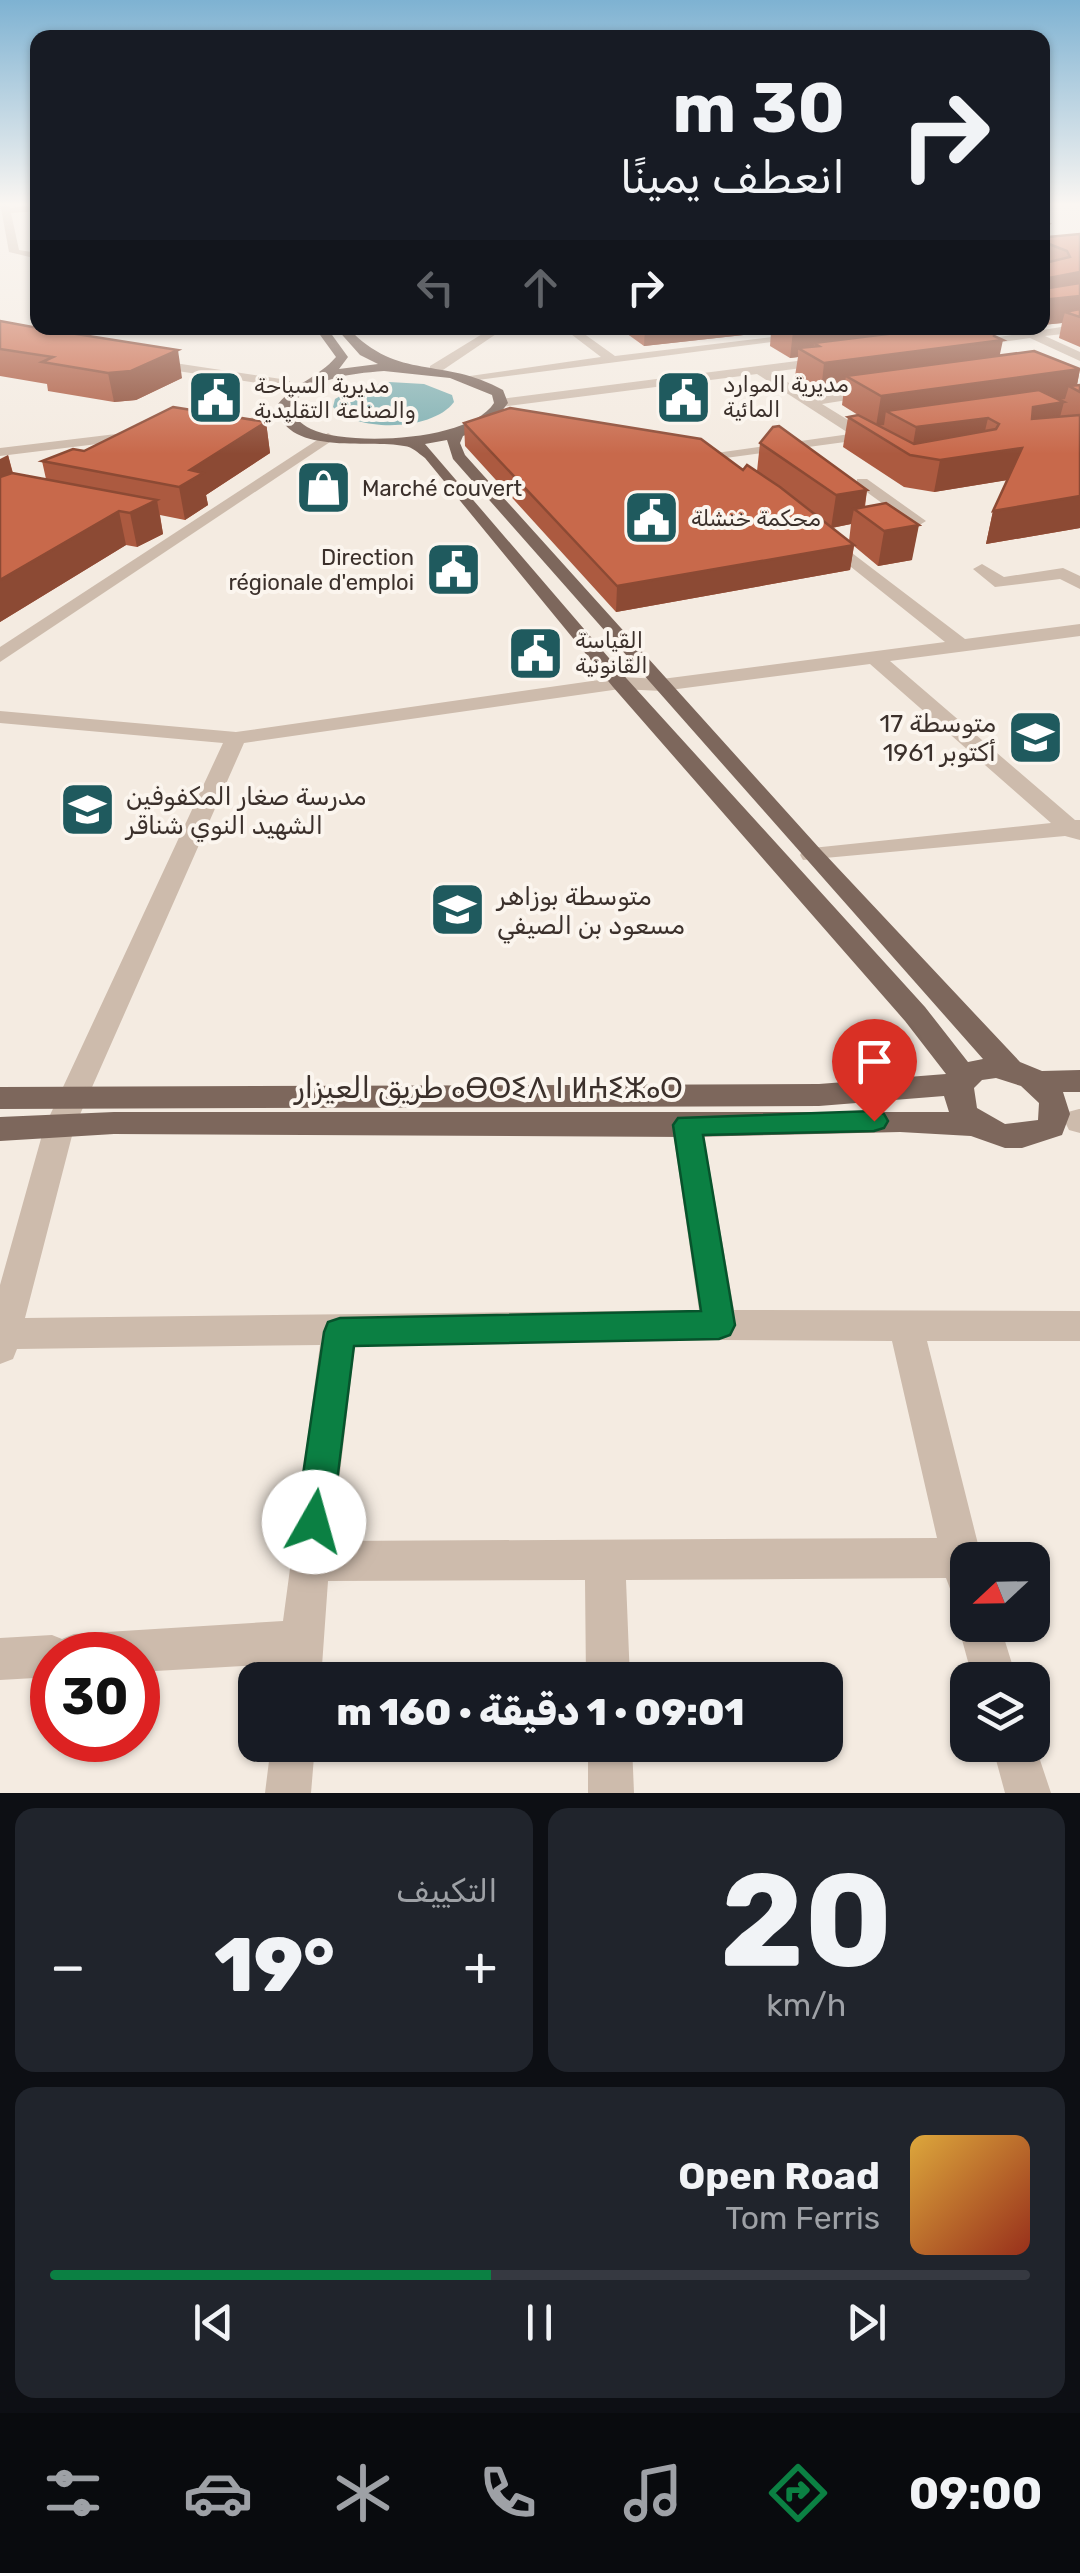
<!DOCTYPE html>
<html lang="ar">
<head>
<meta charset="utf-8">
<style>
	:root { --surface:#171b24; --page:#20242c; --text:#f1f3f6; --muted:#9ea1a6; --line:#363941; --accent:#0b8043 }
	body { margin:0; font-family:Rubik,Vazirmatn,"Noto Sans Tifinagh",sans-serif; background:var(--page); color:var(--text); direction:rtl; height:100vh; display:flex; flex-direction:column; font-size:38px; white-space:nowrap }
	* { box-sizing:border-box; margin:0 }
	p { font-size:32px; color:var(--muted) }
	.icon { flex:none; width:55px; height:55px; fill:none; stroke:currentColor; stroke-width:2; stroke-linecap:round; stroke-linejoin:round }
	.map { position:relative; height:1793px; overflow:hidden; direction:ltr }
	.panel { display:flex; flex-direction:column; gap:15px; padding:15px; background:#0d0f14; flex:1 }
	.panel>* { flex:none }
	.hud { position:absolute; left:30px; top:30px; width:1020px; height:305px; border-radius:20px; box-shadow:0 2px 8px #0004; direction:rtl; background:#171b24; color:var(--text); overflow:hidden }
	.needle { width:65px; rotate:248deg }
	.fabs { position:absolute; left:950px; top:1542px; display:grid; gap:20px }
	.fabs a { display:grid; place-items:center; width:100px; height:100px; border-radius:20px; background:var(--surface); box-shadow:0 2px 8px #0004; font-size:50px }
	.speed { position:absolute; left:30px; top:1632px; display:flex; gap:20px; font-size:50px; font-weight:700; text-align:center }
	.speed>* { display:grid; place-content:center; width:130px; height:130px; border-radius:50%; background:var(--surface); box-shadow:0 2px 8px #0004; line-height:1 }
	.speed .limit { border:15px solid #d22; background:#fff; color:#111 }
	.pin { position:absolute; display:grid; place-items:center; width:85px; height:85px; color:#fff; margin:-102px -42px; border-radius:50% 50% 50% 0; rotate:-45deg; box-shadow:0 0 10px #0007 }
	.pin .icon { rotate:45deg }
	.me { position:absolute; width:110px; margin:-55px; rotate:7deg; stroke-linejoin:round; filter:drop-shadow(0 0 8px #0008) }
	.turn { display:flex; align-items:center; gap:35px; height:210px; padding:0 40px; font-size:45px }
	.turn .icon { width:130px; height:130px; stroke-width:2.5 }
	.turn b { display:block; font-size:70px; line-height:85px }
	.lanes { display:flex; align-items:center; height:95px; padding:0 40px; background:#0003; justify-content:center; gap:50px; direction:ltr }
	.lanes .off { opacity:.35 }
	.big { font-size:75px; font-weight:800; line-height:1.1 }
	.panel .card { flex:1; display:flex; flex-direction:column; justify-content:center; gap:15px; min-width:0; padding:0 35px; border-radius:20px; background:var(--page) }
	.panel .dial { align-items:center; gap:0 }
	.dial b { font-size:130px; line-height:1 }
	.song { display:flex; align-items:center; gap:30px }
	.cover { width:120px; height:120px; border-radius:15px; background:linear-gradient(135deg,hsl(40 70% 55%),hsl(10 70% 35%)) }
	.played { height:10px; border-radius:5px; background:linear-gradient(90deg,var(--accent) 45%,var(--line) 45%) }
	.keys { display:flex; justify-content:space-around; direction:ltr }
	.heat { display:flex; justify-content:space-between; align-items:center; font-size:55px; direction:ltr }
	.panel .tiles { flex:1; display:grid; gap:15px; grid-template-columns:1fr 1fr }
	.card:last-child { grid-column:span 2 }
	.trip { position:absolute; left:238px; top:1662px; width:605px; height:100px; border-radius:20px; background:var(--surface); box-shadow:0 2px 8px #0004; font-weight:800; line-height:100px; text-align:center; direction:rtl }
	.tab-bar { display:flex; height:160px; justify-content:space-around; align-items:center; background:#090b0e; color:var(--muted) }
	.tab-bar .icon { width:70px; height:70px }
	.tab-bar .on { color:var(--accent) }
	.tab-bar b { font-size:45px; color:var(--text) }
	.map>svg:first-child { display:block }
	.water { fill:#7fb0b2 }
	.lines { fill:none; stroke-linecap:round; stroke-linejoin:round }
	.minor { fill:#cdbbac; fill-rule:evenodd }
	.major { fill:#7d675c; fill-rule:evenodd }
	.wall { fill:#ac5a40; fill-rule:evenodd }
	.shaded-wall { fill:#8c4a34 }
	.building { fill:#c8694b; stroke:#8c4a34; stroke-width:2.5; fill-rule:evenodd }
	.route { fill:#0b8043; stroke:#07532c; stroke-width:2.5 }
	.labels { text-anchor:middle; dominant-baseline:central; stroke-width:8; stroke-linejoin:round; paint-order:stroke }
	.far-poi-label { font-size:22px; fill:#3b302b; stroke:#fbf5ee; text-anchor:start }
	.poi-label { font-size:25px; fill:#3b302b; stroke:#fbf5ee; text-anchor:start }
	.near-street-label { font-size:30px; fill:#3b302b; stroke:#fbf5ee }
</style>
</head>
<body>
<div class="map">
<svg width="1080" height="1793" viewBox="0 0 1080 1793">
	<rect width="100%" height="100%" fill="#f4ebe1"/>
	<path class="water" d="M 389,382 L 424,384 L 452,395 L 454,402 C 433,431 357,433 333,407 L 335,399 L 355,388 Z"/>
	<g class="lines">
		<g class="minor">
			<polygon points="0,203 8,203 10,208 38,205 38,211 11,213 19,250 38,253 38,259 9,252"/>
			<polygon points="1080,324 1080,332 1045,336 1080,352 1080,361 1030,338 967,347 961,343"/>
			<polygon points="492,328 505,328 440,372 430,372 430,366"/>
			<polygon points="563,328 576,328 615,356 848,328 879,328 470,381 463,377 601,357"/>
			<polygon points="828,357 832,358 832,364 771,372 812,397 879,389 879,395 822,404 866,431 882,431 882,437 711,460 711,454 716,453 850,434 757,374 501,407 494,403 501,399"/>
			<polygon points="148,359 288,380 302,391 295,395 284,387 144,366 144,360"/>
			<polygon points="285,412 290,413 290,419 221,428 214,424"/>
			<polygon points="141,431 148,435 146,438 0,456 0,448"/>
			<polygon points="328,433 335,437 333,440 0,662 0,647"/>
			<polygon points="857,479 867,479 926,521 918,526 874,532 874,524 904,519 857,485"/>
			<path d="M 827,534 L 965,639 L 1080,624 L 1080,636 L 890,661 L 1075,820 L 1080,820 L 1080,840 L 1065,836 L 803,860 L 800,855 L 803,850 L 812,848 L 1051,823 L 870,664 L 662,691 L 620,689 L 244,743 L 74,1128 L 25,1318 L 699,1310 L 672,1125 L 676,1117 L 687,1113 L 698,1117 L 702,1125 L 734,1310 L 1080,1311 L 1080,1341 L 927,1341 L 982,1560 L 968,1560 L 968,1605 L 954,1599 L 946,1578 L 626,1580 L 630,1680 L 586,1680 L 585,1580 L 328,1581 L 321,1680 L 277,1680 L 279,1664 L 138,1672 L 138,1655 L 52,1655 L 52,1677 L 0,1680 L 0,1638 L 52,1635 L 62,1639 L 74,1634 L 283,1621 L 320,1345 L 17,1349 L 13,1359 L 0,1364 L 0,1285 L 44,1128 L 223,743 L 0,723 L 0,711 L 236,732 L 620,677 L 662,679 L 945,642 L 821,543 L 819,539 ZM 719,1340 L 892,1341 L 937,1538 L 332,1541 L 355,1345 Z"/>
			<polygon points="982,564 1004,577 1063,568 1080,576 1080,589 1060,579 995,587 973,569"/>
			<polygon points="1079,1109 1080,1109 1080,1133 1069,1130 1064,1120 1068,1112"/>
			<polygon points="968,1609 968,1625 1000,1625 1017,1680 973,1680 958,1625"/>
			<polygon points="1032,1736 1051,1793 1005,1793 992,1745 1032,1745"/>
			<polygon points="271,1745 315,1745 311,1793 265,1793"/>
			<polygon points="588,1745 632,1745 634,1793 588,1793"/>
		</g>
		<path class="major" d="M 315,328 L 327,328 L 348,357 L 339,369 L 378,364 L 360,355 L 336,328 L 348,328 C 399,382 442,356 503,390 L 508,403 L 491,425 L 463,436 L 460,443 L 465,455 L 821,850 L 1020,1062 L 1042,1071 L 1080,1070 L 1080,1092 L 1063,1092 L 1070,1114 L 1062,1135 L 1022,1148 L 1005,1148 L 971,1136 L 900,1132 L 687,1137 L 114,1134 L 0,1141 L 0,1117 L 114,1112 L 949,1112 L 944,1096 L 819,1106 L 0,1109 L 0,1087 L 819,1084 L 946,1074 L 905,1021 L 613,687 L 425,458 C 418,453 413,447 404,446 C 371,439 279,457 278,404 C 295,383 319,377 336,357 ZM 384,371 L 450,378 L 492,395 L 494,403 C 470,441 349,447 311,429 C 300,424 295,417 290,407 C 313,377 348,374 384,371 ZM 447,440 L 453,459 L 983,1059 L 968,1062 L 925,1007 L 627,679 L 425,444 ZM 996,1078 L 1021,1086 L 1039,1103 L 1038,1120 L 1005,1124 L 977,1108 L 974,1088 L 982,1080 Z"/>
	</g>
	<g class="wall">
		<polygon points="1042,222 1048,237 1080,234 1080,347 1059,338 1062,323 1042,325"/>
		<polygon points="0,321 182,378 136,400 114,402 48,391 47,384 0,376"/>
		<polygon points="619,328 995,328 994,336 1000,356 1080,369 1077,385 1080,385 1080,528 986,544 993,511 1007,480 934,492 904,487 843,447 848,417 866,420 842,405 844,389 821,392 795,376 798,357 790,358 770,346 771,332 644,346"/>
		<polygon points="266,422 270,453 206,495 208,505 185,520 160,515 163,534 137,547 126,545 0,622 8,455 13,473 46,479 42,461 84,451"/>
		<path d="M 464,423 L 757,471 L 760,443 L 867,490 L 865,507 L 912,560 L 878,566 L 854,546 L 850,570 L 616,612 L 465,446 ZM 851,524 L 849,541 L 832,528 Z"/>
	</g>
	<g class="shaded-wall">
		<polygon points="1049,224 1044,247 1049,244 1043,268 1043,228"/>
		<polygon points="1080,272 1080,317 1065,312 1062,323 1042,325 1044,279"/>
		<polygon points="645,328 772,328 771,332 644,346"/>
		<polygon points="817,328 992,328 819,346 814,343 813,355 798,348 798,357 790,358 793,331"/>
		<polygon points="1003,340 997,368 846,376 844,389 821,392 824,363"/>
		<polygon points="178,350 182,378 136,400 114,402 108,373"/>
		<polygon points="1080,369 1076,390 1069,386 1065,399 906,422 886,411 884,425 876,426 881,396"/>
		<polygon points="1064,402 1056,432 1026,437 1033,407"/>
		<polygon points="988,418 981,448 911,456 916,427"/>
		<polygon points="266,422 270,453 206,495 208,505 185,520 179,487 190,470"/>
		<polygon points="1022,448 1014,479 934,492 940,460"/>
		<polygon points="8,455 16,487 0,495 0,459"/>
		<polygon points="867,490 863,516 854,509 851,524 831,528 836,495"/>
		<polygon points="1080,496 1080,528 986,544 993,511"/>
		<polygon points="157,500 163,534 137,547 130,513"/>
		<polygon points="119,511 126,545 0,622 0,580"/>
		<polygon points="919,525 912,560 878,566 884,531"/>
		<polygon points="854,545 850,570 616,612 617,586"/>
	</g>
	<g class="building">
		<path d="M 1042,222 L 1049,224 L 1043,228 L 1048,237 L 1080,234 L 1080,272 L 1044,279 L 1048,288 L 1080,283 L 1080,296 L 1042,300 ZM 1049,244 L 1067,251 L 1070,257 L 1045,263 L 1043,247 Z"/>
		<polygon points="1080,309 1080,317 1065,312"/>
		<polygon points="0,321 38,328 178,350 131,371 108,373 42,362 53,357 0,349"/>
		<polygon points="788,328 817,328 793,331"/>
		<polygon points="936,328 995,328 994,336 1003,340 824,363 798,348 819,346 814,343"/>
		<polygon points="1034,351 1080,369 881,396 846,376"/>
		<polygon points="1080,385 1080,392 1069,386"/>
		<polygon points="1039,390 1064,402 1033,407 1032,419 1080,415 1080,496 993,511 1022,448 940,460 910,455 848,417 858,415 914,444 996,429 999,424 988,418 916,427 886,411"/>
		<polygon points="173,407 266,422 190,470 203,473 179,487 42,461 73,449 84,451"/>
		<polygon points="510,408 701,439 743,470 747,465 780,487 854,545 617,586 464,423"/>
		<polygon points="779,426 867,490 836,495 760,443 773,427"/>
		<polygon points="12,473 157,500 130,513 119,511 0,580 0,477"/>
		<polygon points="886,503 919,525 884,531 854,509"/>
	</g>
	<linearGradient id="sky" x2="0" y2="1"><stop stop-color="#7eb2d2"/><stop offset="0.45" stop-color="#faf6f2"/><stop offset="1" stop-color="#faf6f2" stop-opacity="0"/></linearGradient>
	<rect width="1080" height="454" fill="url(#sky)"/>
	<polygon class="route" points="874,1111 884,1114 888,1121 884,1128 874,1131 703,1135 735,1325 730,1335 719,1339 354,1346 332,1522 327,1535 314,1540 302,1535 296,1522 324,1332 328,1322 340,1318 701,1311 673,1125 678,1118"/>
	<defs>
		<symbol id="civic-square" viewBox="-11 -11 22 22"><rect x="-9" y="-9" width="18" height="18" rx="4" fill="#1f5a5e" stroke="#fbf5ee"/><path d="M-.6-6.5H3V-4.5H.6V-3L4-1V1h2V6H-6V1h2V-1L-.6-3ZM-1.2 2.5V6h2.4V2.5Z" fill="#fff"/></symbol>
		<symbol id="shop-square" viewBox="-11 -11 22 22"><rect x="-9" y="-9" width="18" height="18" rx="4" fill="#1f5a5e" stroke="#fbf5ee"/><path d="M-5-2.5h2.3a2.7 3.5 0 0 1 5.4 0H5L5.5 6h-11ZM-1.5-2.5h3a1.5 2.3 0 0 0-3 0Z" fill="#fff"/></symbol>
		<symbol id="school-square" viewBox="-11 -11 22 22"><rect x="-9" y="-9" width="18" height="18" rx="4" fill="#1f5a5e" stroke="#fbf5ee"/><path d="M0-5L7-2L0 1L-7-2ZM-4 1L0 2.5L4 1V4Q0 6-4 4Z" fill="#fff"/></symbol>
	</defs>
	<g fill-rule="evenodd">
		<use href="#civic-square" x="652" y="366" width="63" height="63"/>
		<use href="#civic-square" x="184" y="366" width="63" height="63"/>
		<use href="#shop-square" x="292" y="456" width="63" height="63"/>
		<use href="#civic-square" x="620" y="486" width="63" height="63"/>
		<use href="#civic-square" x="422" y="538" width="63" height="63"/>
		<use href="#civic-square" x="504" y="622" width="63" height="63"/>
		<use href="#school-square" x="1004" y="706" width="63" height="63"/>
		<use href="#school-square" x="56" y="778" width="63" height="63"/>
		<use href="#school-square" x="426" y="878" width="63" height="63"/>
	</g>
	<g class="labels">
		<g class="far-poi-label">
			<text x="723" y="384">مديرية الموارد<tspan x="723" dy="25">المائية</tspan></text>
			<text x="254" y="385">مديرية السياحة<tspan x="254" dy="25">والصناعة التقليدية</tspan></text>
			<text x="362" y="488">Marché couvert</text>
			<text x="691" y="518">محكمة خنشلة</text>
			<text x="414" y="557" text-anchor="end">Direction<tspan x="414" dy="25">régionale d'emploi</tspan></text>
			<text x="575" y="640">القياسة<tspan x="575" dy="25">القانونية</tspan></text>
		</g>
		<g class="poi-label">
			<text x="996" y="723" text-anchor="end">متوسطة 17<tspan x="996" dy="29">أكتوبر 1961</tspan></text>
			<text x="126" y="796">مدرسة صغار المكفوفين<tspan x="126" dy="29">الشهيد النوي شناقر</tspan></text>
			<text x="497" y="896">متوسطة بوزاهر<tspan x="497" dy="29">مسعود بن الصيفي</tspan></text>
		</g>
		<g class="near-street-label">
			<text x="489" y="1088">طريق العيزار ⴰⴱⵔⵉⴷ ⵏ ⵍⵄⵉⵣⴰⵔ</text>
		</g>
	</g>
</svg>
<div class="fabs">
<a><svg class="needle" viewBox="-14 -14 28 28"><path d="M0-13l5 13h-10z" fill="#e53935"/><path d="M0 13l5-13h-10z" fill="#9ea1a6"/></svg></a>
<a><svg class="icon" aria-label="layers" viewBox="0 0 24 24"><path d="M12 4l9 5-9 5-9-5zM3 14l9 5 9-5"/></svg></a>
</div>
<div class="speed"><div class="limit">30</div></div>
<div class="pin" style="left:874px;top:1121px;background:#d93025"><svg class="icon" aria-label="arrive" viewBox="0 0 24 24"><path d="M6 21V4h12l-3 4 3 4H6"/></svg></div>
<svg class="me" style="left:314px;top:1522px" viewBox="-20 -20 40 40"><circle r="19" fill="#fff"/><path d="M0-13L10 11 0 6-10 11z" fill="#0b8043"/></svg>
<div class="trip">09:01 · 1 دقيقة · 160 m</div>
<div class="hud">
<div class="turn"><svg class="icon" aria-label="right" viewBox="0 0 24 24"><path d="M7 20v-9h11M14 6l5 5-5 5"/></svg><div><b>30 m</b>انعطف يمينًا</div></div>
<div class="lanes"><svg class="icon off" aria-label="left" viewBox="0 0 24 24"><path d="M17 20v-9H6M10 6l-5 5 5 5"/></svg><svg class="icon off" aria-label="ahead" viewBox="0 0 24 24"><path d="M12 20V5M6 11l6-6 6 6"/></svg><svg class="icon" aria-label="right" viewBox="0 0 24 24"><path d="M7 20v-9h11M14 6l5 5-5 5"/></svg></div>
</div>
</div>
<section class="panel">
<div class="tiles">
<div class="card dial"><b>20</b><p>km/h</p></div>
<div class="card"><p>التكييف</p>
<div class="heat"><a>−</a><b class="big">19°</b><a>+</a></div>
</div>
<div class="card">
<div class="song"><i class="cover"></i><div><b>Open Road</b><p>Tom Ferris</p></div></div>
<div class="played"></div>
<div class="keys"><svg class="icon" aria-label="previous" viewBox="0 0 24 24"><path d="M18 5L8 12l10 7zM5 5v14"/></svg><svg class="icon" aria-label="pause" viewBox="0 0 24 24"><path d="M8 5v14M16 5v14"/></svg><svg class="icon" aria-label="next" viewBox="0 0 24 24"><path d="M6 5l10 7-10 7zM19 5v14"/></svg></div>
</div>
</div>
</section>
<nav class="tab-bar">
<b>09:00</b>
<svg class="icon on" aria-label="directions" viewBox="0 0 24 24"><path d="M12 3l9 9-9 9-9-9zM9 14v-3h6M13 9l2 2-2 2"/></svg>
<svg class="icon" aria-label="music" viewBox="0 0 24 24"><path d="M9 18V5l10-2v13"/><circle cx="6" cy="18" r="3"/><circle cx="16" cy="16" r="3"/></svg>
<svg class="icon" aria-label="phone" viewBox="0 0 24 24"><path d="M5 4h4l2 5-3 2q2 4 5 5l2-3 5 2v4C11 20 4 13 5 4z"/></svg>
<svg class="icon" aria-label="climate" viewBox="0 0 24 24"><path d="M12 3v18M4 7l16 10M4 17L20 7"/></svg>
<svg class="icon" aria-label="car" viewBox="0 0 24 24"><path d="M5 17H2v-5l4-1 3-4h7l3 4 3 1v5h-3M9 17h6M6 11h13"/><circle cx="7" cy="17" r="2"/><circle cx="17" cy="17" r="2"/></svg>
<svg class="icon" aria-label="filters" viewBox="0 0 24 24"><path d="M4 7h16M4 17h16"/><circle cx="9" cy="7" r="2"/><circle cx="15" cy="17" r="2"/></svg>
</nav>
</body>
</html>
